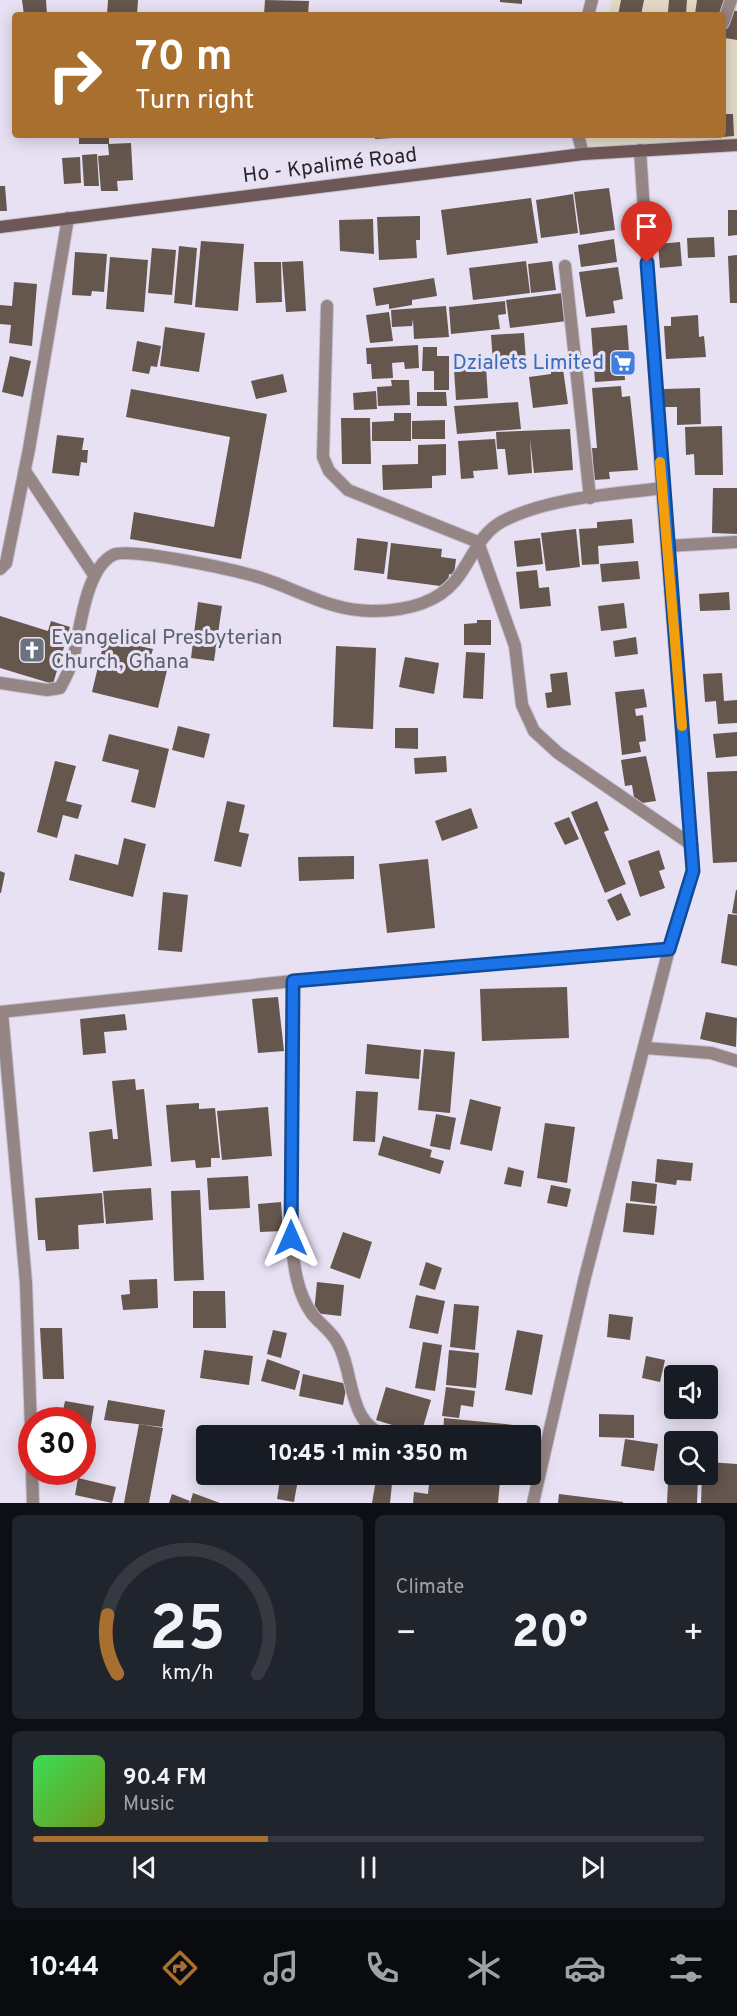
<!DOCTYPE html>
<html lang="en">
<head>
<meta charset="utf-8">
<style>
	:root { --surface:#171b24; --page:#20242c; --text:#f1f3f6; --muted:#9ea1a6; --line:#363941; --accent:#a86f2e }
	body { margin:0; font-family:Overpass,sans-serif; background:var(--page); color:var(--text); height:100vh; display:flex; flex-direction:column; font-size:22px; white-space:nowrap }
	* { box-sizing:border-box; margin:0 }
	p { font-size:20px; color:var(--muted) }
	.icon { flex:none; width:33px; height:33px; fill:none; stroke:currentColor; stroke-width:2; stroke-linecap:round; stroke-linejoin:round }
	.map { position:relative; height:1503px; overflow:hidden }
	.panel { display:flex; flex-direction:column; gap:12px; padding:12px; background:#0d0f14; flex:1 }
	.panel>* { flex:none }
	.top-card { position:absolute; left:12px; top:12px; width:714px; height:126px; border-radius:6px; box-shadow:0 3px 15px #0003; background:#a86f2e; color:#fff; overflow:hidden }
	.buttons { position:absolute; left:664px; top:1365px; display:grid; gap:12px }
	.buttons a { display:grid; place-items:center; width:54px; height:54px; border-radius:6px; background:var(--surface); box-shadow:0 3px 15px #0003; font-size:30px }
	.speed { position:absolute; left:18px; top:1407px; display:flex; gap:12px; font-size:30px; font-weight:700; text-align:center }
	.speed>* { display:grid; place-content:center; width:78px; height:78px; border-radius:50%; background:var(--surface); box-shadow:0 3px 15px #0003; line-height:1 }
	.speed .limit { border:9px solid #d22; background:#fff; color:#111 }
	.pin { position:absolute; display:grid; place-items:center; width:51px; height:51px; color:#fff; margin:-62px -26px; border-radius:50% 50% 50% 0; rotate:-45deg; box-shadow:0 0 6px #0007 }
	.pin .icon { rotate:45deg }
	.me { position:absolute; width:66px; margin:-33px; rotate:0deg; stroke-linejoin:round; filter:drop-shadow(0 0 4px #0008) }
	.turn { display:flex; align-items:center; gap:21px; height:126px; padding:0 24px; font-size:27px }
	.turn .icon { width:78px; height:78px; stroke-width:2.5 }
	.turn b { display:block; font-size:42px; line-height:51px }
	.big { font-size:45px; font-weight:800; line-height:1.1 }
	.panel .card { flex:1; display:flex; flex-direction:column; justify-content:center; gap:9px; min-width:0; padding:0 21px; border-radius:9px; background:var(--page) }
	.panel .dial { align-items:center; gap:0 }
	.dial svg { height:156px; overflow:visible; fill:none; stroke:var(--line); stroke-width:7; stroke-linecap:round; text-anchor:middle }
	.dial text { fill:var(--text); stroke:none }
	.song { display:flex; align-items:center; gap:18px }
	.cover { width:72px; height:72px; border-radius:9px; background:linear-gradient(135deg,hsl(130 70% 55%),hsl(80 70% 35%)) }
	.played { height:6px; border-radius:3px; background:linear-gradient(90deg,var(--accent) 35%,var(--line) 35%) }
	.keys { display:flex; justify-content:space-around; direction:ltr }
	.heat { display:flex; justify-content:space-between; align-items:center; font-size:33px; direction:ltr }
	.panel .tiles { flex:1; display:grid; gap:12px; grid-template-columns:1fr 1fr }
	.card:last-child { grid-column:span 2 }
	.trip { position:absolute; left:196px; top:1425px; width:345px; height:60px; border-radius:6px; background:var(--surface); box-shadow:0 3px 15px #0003; font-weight:800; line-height:60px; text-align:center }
	.tabs { display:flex; height:96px; justify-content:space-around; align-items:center; background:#090b0e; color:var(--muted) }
	.tabs .icon { width:42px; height:42px }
	.tabs .active { color:var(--accent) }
	.tabs b { font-size:27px; color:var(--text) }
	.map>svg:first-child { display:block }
	.commercial { fill:#e3dac5 }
	.building { fill:#65564e }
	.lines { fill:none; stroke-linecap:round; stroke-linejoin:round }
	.lane-casing { stroke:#c5bfcf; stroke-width:14 }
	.street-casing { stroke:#c5bfcf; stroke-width:14 }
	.secondary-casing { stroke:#c5bfcf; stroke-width:14 }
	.lane { stroke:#958584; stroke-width:12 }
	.street { stroke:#958584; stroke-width:12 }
	.secondary { stroke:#6e5857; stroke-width:12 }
	.route-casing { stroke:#114b97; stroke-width:15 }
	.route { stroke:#1a73e8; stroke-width:10 }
	.slow { stroke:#f59e0b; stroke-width:10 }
	.labels { text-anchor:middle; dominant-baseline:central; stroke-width:6; stroke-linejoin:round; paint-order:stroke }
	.street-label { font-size:21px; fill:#28262c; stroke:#e7e1f3 }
	.shop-label { font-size:21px; fill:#366cbe; stroke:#e7e1f3; text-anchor:end }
	.worship-label { font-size:21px; fill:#5b616d; stroke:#e7e1f3; text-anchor:start }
</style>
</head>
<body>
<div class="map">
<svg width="737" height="1503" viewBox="0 0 737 1503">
	<rect width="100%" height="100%" fill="#e7e1f3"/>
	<polygon class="commercial" points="612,0 737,0 737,143 577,162 583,135 723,135 723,15 608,15"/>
	<g class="building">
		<polygon points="22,0 46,0 47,15 24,15"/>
		<polygon points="108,0 138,0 137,15 107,15"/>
		<polygon points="265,0 309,1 308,15 264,15"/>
		<polygon points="500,0 522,0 522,4 500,2"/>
		<polygon points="621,0 644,0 641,15 618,15"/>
		<polygon points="669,0 687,0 686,14 668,12"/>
		<polygon points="697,0 724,0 721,15 695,14"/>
		<polygon points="728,10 737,11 737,40 725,38"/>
		<polygon points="723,114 733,114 734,136 723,137"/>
		<rect x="79" y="135" width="30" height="9"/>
		<polygon points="375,135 410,135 410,137 375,139"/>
		<polygon points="695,135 721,135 721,137 695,138"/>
		<polygon points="131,143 133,180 117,181 118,191 101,191 98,156 109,155 108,144"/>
		<polygon points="97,154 99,186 84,186 82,155"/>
		<polygon points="80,157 81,183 64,184 62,158"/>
		<polygon points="0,186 5,186 7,211 0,211"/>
		<polygon points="609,188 615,230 580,235 574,192"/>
		<polygon points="573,194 578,233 541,238 536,200"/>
		<polygon points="531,198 538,243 447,255 441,210"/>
		<polygon points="728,210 737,210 737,235 728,236"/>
		<polygon points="420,216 420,240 416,240 417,258 379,260 377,217"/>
		<polygon points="373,219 374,254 340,251 339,220"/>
		<polygon points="714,237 715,257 688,258 687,238"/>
		<polygon points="614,239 617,262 581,267 578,245"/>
		<polygon points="201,241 244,244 238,311 195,307"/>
		<polygon points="680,242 682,266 660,268 658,244"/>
		<polygon points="179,246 197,248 192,305 174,303"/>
		<polygon points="152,248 176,250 172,295 148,293"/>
		<polygon points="75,252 107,254 104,292 92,291 91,296 72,295"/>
		<polygon points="737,255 737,303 730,303 728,256"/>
		<polygon points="110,257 148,260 144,312 106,309"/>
		<polygon points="303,261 306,311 286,312 282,262"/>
		<polygon points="526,261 530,293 473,300 469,268"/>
		<polygon points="552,261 556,290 531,293 528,264"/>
		<polygon points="254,262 281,262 282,302 256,303"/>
		<polygon points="618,267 623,299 613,301 615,313 586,317 579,272"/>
		<polygon points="434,278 437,296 412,300 412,305 389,309 389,304 376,306 373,288"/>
		<polygon points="14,282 37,284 32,346 9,343 11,325 0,324 0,305 12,306"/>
		<polygon points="563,293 567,321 510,328 506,300"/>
		<polygon points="505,301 506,314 498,315 500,329 451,334 449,307"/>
		<polygon points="446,306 449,337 414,339 413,319 412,326 392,327 391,310"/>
		<polygon points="389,312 393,341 370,343 366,315"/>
		<polygon points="698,315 699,337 704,336 706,357 666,359 664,326 671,326 671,317"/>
		<polygon points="627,325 630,364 624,365 625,380 595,382 591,328"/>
		<polygon points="165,327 205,333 199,372 160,366"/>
		<polygon points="524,333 526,361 493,363 491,335"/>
		<polygon points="137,341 161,346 157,367 151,366 149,374 132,371"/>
		<polygon points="418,345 419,368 405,369 404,362 392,363 393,378 372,379 371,364 367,364 366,348"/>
		<polygon points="423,347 437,347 437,356 449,356 449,390 434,390 434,371 422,371"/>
		<polygon points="10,356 31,361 23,397 2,392"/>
		<polygon points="486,367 488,398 456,400 454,369"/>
		<polygon points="563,369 568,404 533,408 529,377 551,374 551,370"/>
		<polygon points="283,374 287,392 256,399 251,381"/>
		<polygon points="391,380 409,380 410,405 378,406 377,387 392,386"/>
		<polygon points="621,386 622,397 630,396 638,470 609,472 610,479 594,480 592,448 597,448 592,388"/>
		<polygon points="700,388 701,424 677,425 677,407 664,407 664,389"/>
		<polygon points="131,389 267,414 241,559 130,539 134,512 214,527 230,437 126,417"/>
		<polygon points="376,391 377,409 354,410 353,393"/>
		<polygon points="417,392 446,392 447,406 417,406"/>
		<polygon points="518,402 521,429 457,434 454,406"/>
		<polygon points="394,413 411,413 411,441 372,441 372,422 394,421"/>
		<polygon points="341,418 370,418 371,464 342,464"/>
		<polygon points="445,420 445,439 412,439 412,421"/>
		<polygon points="722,426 723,475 695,475 694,454 686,455 685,427"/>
		<polygon points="570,429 573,470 534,473 530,439 532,473 508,475 505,449 497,449 496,432"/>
		<polygon points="57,435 84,438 82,450 88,450 87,463 81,462 79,476 52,473"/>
		<polygon points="495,439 498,469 473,471 474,478 461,479 458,441"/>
		<polygon points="446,444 446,475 432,476 432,488 383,490 382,465 418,464 418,445"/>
		<polygon points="713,488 737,488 737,534 712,533"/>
		<polygon points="632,519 634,543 598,546 599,564 582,565 579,529 597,528 597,522"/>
		<polygon points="576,529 580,567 546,571 541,533"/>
		<polygon points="357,538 388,542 384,574 354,570"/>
		<polygon points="540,538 543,564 517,567 514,541"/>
		<polygon points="391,543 442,549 441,557 456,559 454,575 449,574 448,587 387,579"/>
		<polygon points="638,561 640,579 602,582 600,564"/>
		<polygon points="537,570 539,588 549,587 551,606 520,609 516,572"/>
		<polygon points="729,592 730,610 700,611 699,594"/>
		<polygon points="198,602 222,606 214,661 191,658"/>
		<polygon points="624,603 627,628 601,631 598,606"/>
		<polygon points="0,616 48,631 51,621 70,627 53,684 0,668"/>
		<polygon points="477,620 491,620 491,645 464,645 464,624 477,623"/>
		<polygon points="106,633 140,641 139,646 153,649 149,662 168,666 158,708 92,692"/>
		<polygon points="636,637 638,654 615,657 613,641"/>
		<polygon points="336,646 376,648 373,729 333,727"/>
		<polygon points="466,652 485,653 483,699 463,698"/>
		<polygon points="405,657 439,663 434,694 399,687"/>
		<polygon points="567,672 571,705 547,708 545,693 552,692 550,674"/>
		<polygon points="722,673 724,701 737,700 737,723 718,724 716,701 705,702 703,674"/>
		<polygon points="644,689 647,707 635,709 636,716 643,715 646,741 639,742 641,752 622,755 615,692"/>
		<polygon points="178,726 210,734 204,758 172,750"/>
		<polygon points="395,728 418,728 418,749 395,748"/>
		<polygon points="737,732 737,756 716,758 713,734"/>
		<polygon points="109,734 169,749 155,808 131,802 139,770 102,761"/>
		<polygon points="446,756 447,772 415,774 414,758"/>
		<polygon points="646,756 656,801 635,804 632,785 625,786 621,760"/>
		<polygon points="55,761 76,766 66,801 82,805 78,819 63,815 57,838 37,832"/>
		<polygon points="737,771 737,862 713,863 707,772"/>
		<polygon points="227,801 245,805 239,832 249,834 241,867 214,861"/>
		<polygon points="597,801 609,830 604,832 626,884 605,893 571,812"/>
		<polygon points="471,808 478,828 442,841 435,821"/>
		<polygon points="569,817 579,839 565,845 554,823"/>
		<polygon points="124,838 146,844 133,897 69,880 75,854 118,865"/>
		<polygon points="659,850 665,869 659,871 665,888 640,897 628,861"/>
		<polygon points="354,856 354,879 299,881 298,857"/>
		<polygon points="428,859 435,928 387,933 379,864"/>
		<polygon points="0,871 5,873 1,893 0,893"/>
		<polygon points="736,890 737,890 737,914 732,913"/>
		<polygon points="163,892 188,895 182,952 158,950"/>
		<polygon points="621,893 631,915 617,921 607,900"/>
		<polygon points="728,914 737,915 737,966 721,963"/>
		<polygon points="567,987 569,1038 482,1041 480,989"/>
		<polygon points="278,997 284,1051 258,1053 252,999"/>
		<polygon points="706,1012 737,1018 736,1047 700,1039"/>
		<polygon points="125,1014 127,1030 104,1032 106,1053 83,1055 80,1019"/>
		<polygon points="367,1044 421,1050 419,1079 365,1074"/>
		<polygon points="424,1049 455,1052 450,1113 418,1110"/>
		<polygon points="135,1079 136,1090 144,1089 152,1166 93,1172 89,1132 112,1129 113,1139 118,1139 112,1081"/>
		<polygon points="356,1091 378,1092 375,1142 353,1141"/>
		<polygon points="470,1099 501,1107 492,1151 460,1144"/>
		<polygon points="199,1103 199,1109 215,1108 220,1158 211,1158 211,1167 196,1168 195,1160 171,1162 166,1105"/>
		<polygon points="268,1107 272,1156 222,1160 217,1111"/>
		<polygon points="436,1114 456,1118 450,1150 430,1146"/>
		<polygon points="545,1123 575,1127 567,1183 537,1178"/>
		<polygon points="383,1136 432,1150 430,1157 444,1161 440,1174 378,1155"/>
		<polygon points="657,1159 693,1163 691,1181 677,1180 676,1185 655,1182"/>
		<polygon points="508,1167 524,1171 521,1187 504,1184"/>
		<polygon points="248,1176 250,1208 209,1210 207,1178"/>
		<polygon points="632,1181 657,1184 655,1204 630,1201"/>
		<polygon points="551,1185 571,1189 567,1207 547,1203"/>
		<polygon points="151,1188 153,1220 106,1224 103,1191"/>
		<polygon points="200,1190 204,1280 174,1281 171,1191"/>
		<polygon points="102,1193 104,1223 78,1225 79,1249 46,1251 45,1240 38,1240 35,1198"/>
		<polygon points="281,1202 283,1231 260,1232 258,1204"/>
		<polygon points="626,1203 657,1206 654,1235 623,1232"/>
		<polygon points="343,1232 372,1242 360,1279 330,1268"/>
		<polygon points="426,1262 442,1268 435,1290 419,1285"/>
		<polygon points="157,1279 158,1308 123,1310 121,1295 130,1294 129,1280"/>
		<polygon points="317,1282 344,1285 341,1316 314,1313"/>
		<polygon points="193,1291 225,1291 226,1328 193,1328"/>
		<polygon points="416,1295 445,1301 438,1334 409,1328"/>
		<polygon points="454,1304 479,1306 475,1350 450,1347"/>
		<polygon points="609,1314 633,1317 630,1340 607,1337"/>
		<polygon points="40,1328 62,1328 64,1379 43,1379"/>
		<polygon points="273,1330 287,1333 281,1358 267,1354"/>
		<polygon points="517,1330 543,1335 532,1395 505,1390"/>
		<polygon points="423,1342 442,1345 435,1391 415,1388"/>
		<polygon points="204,1350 253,1356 249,1385 200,1378"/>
		<polygon points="449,1350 479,1353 476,1388 446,1385"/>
		<polygon points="646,1356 665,1360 660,1382 642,1378"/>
		<polygon points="267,1359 300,1371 295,1390 261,1381"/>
		<polygon points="303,1374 347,1384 343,1405 299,1396"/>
		<polygon points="386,1387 431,1400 421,1434 376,1420"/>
		<polygon points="446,1387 475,1391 473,1407 461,1405 459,1418 442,1416"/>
		<polygon points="108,1400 165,1410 162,1427 104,1420"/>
		<polygon points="65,1401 94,1406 84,1470 82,1420 61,1420"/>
		<polygon points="599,1414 634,1415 634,1438 599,1437"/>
		<polygon points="444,1418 514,1425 513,1436 443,1436"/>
		<polygon points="139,1424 163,1428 149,1503 124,1503"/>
		<polygon points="289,1430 309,1435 309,1436 288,1436"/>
		<polygon points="625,1439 658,1444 654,1471 621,1466"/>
		<polygon points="708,1462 737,1464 737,1503 701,1503 702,1474 708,1474"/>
		<polygon points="669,1463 675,1463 675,1474 694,1474 694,1477 698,1477 697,1503 667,1503"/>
		<polygon points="281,1474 299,1474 294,1502 277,1499"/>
		<polygon points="377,1474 393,1474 390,1503 372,1503"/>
		<polygon points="430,1474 500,1481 498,1503 413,1503 414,1492 428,1494"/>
		<polygon points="78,1478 116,1487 112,1503 75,1495"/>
		<polygon points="193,1493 220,1503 190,1503"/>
		<polygon points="172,1494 190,1501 189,1503 169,1503"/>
		<polygon points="559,1494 623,1502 623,1503 558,1503"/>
	</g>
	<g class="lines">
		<defs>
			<polyline id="lane" points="667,546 737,542"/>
			<g id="street">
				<polyline points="588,15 592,0"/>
				<polyline points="723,23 731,0"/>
				<polyline points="578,135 583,154"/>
				<polyline points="565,266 590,498"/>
				<polyline points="327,306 323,457 329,471 348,490 478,542 515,646 522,705 534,731 558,753 692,845"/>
				<polyline points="25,471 94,575"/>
				<polyline points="0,569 6,563 29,449 68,218"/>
				<path d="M 0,683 L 47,690 L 60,688 C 65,678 70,670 73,659 C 80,632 85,569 113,555 C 129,547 229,569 251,575 C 293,586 327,611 372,611 C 402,611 435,605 455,581 C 472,561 478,534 503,521 C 550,497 610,495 662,488"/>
				<path d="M 293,981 L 291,1238 C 294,1265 296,1291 312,1314 C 320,1324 331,1331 337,1342 C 355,1372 346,1425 388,1436"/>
				<polyline points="0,1012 293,981 669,949 693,871 662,488 640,150"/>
				<polyline points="2,1012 26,1283 32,1459"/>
				<polyline points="646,1048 711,1053 737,1061"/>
				<polyline points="32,1472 33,1503"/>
				<polyline points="533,1503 584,1281 669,949"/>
			</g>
			<polyline id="secondary" points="0,227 583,154 737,145"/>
		</defs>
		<use href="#lane" class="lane-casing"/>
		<use href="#street" class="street-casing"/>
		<use href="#secondary" class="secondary-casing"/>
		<use href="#lane" class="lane"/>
		<use href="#street" class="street"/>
		<use href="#secondary" class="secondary"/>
	</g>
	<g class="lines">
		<defs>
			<polyline id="route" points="291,1238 293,981 669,949 693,871 647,263"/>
		</defs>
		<use href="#route" class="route-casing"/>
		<use href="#route" class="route"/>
		<polyline class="slow" points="660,462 682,726"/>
	</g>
	<defs>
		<symbol id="supermarket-square" viewBox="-11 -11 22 22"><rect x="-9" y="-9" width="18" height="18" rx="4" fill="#3f7fe0" stroke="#e7e1f3"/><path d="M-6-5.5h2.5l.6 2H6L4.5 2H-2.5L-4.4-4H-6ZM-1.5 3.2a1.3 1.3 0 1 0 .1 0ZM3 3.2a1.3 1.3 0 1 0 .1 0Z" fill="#fff"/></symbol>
		<symbol id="church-square" viewBox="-11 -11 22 22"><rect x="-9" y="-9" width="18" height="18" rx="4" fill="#6b7280" stroke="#e7e1f3"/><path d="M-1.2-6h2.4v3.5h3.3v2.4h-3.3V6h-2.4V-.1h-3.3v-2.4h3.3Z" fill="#fff"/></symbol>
	</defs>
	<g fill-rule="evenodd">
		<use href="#supermarket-square" x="608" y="348" width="30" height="30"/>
		<use href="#church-square" x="17" y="635" width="30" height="30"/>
	</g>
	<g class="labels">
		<g class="street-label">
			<text transform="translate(330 166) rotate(-7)">Ho - Kpalimé Road</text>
		</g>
		<g class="shop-label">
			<text x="604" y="363">Dzialets Limited</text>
		</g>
		<g class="worship-label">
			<text x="51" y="638">Evangelical Presbyterian<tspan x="51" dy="24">Church, Ghana</tspan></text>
		</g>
	</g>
</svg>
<div class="buttons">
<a><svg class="icon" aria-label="sound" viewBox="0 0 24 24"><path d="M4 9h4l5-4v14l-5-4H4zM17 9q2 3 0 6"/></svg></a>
<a><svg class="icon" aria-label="search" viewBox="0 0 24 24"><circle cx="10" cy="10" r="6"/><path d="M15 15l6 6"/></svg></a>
</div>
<div class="speed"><div class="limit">30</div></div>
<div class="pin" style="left:647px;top:263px;background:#d93025"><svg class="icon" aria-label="arrive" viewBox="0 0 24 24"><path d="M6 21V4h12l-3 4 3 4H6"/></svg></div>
<svg class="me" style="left:291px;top:1238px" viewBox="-20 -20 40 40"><path d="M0-17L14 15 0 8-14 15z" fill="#1a73e8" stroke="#fff" stroke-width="4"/></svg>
<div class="trip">10:45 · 1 min · 350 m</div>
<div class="top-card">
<div class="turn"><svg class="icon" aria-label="right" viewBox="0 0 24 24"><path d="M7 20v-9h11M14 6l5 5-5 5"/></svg><div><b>70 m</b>Turn right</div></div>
</div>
</div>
<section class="panel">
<div class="tiles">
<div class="card dial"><svg viewBox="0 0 100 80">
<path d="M14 69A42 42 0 1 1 86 69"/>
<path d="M14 69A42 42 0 0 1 9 39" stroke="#a86f2e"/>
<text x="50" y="56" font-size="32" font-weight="700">25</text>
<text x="50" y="72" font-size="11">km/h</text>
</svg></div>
<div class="card"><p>Climate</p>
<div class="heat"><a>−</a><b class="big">20°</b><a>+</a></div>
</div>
<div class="card">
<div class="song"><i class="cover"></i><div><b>90.4 FM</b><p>Music</p></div></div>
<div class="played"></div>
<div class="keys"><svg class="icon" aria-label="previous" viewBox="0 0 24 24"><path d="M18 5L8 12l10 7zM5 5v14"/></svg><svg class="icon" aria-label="pause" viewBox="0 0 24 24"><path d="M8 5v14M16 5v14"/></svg><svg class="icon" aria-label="next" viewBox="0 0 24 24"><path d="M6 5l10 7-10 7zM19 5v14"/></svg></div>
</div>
</div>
</section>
<nav class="tabs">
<b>10:44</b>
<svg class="icon active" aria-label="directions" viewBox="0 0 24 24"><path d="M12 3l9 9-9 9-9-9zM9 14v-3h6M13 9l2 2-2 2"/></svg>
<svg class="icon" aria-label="music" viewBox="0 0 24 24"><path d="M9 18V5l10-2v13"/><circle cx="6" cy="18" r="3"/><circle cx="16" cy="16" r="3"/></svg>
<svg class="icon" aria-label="phone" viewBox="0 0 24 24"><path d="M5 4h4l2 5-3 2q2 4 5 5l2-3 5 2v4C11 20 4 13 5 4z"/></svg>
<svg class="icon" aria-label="climate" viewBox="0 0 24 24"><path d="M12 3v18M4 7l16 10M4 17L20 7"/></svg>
<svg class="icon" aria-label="car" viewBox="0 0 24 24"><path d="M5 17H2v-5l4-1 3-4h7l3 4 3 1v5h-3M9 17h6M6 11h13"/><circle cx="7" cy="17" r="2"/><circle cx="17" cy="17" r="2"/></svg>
<svg class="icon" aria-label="filters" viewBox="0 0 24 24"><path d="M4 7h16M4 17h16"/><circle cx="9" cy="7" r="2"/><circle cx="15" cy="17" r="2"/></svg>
</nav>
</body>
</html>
